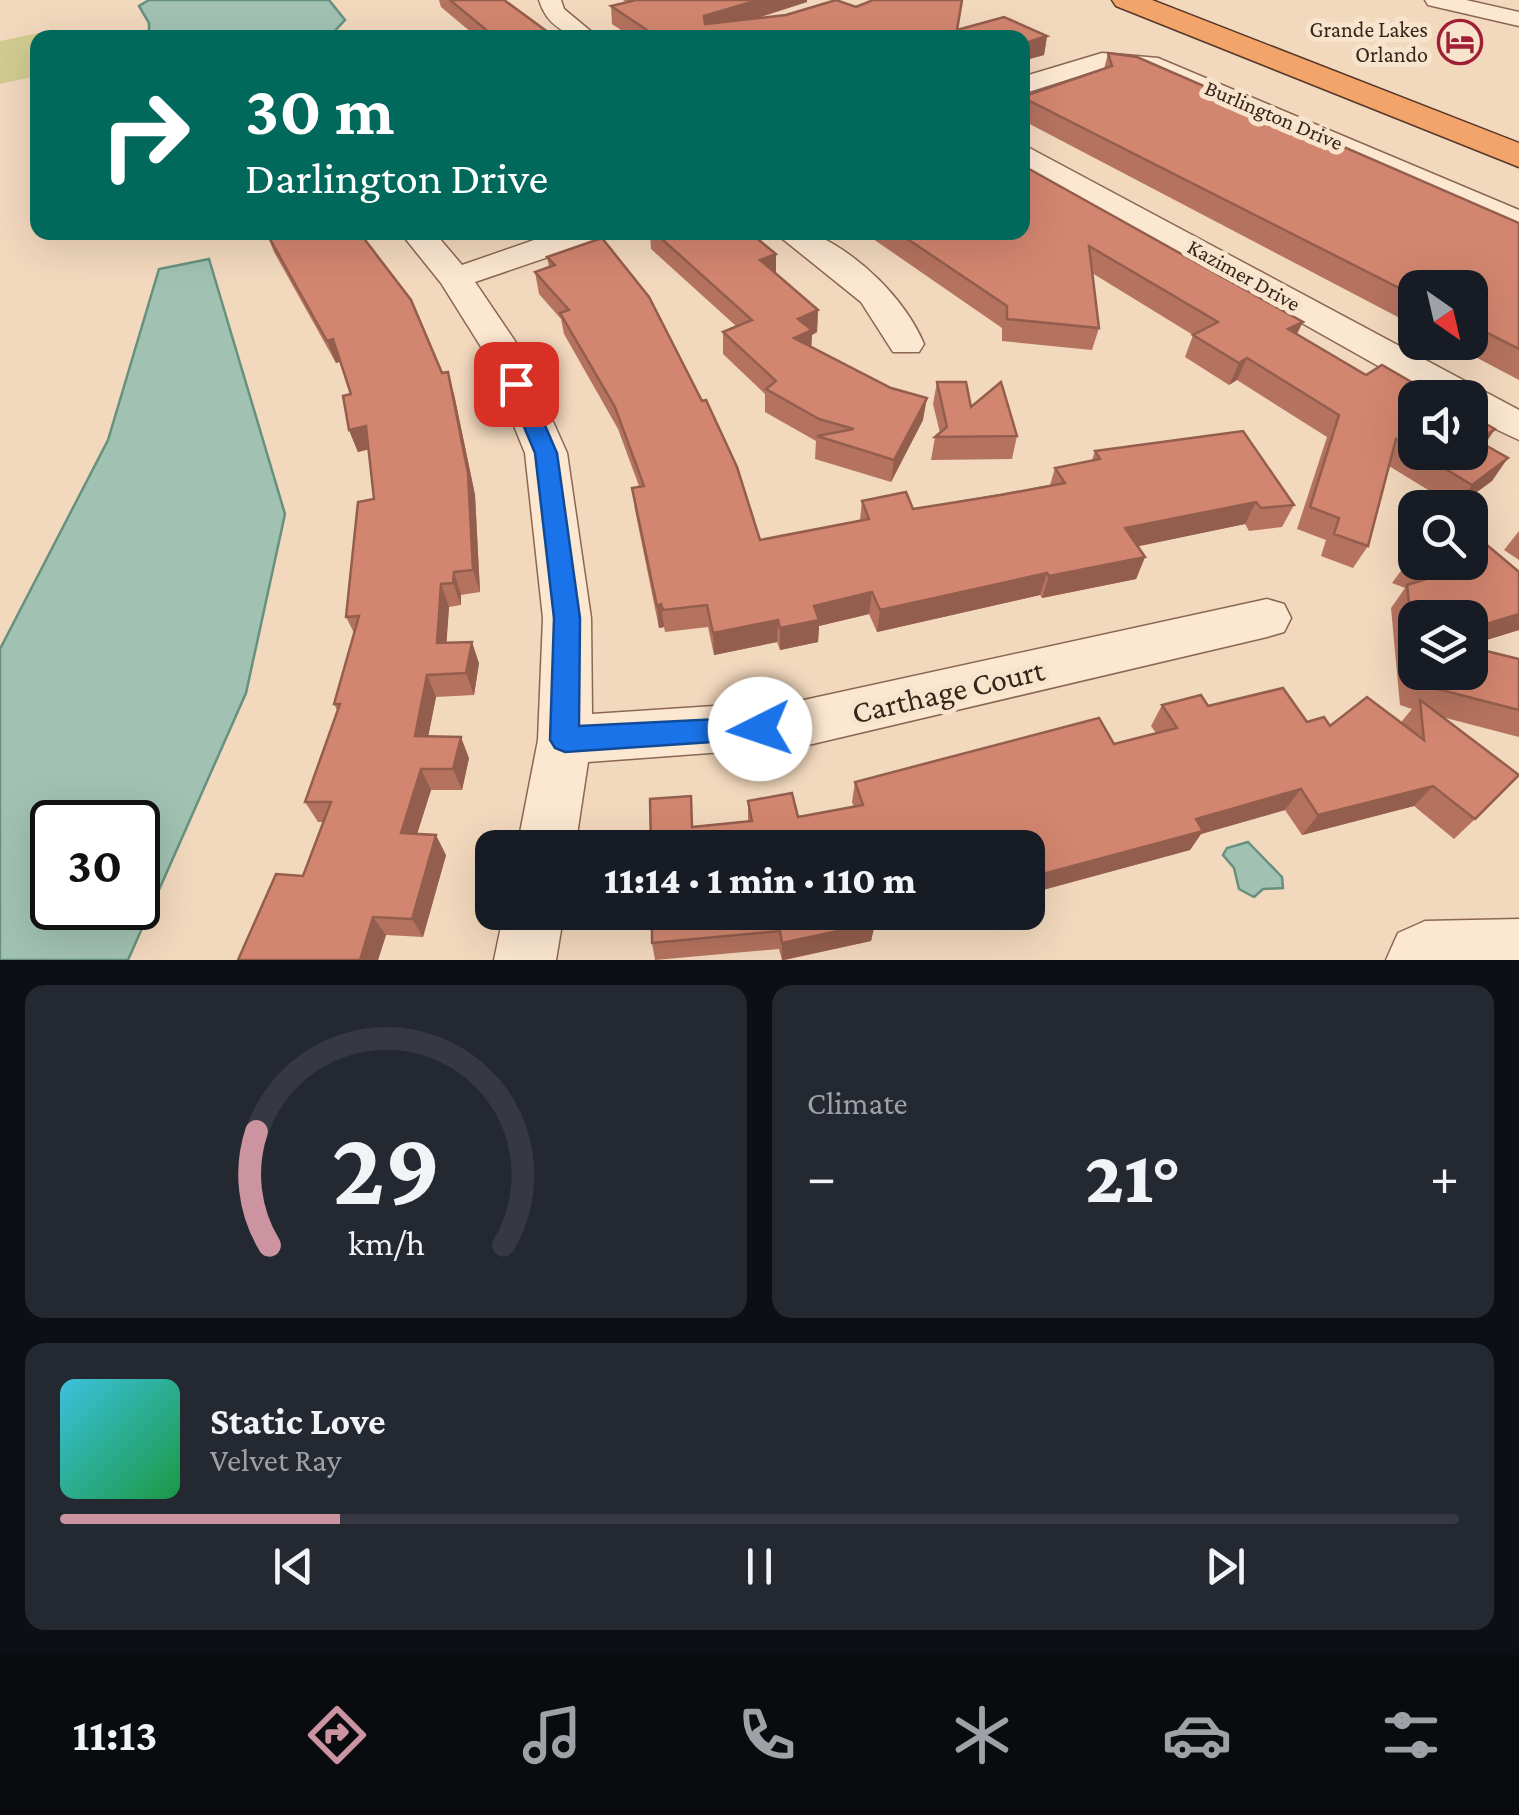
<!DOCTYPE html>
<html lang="en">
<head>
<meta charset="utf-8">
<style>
	:root { --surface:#171b24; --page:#242831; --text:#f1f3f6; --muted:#9ea1a6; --line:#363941; --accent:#cc94a0 }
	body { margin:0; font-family:"Crimson Pro",serif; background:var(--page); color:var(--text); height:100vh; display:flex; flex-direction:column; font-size:38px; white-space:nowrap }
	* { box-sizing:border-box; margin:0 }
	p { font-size:32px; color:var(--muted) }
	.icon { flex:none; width:55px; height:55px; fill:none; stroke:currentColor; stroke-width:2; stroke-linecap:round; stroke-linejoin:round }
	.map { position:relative; height:960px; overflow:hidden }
	.panel { display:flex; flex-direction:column; gap:25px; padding:25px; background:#0d0f14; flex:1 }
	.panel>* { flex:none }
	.hud { position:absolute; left:30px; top:30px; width:1000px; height:210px; border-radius:20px; box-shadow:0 10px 40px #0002; background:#00695c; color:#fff; overflow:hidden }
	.needle { width:65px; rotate:146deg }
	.tools { position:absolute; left:1398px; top:270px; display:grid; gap:20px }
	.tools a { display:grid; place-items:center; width:90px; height:90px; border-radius:20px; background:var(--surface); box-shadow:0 10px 40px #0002; font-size:50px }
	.speed { position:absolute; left:30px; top:800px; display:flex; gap:20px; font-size:50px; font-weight:700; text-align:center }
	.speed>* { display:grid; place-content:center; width:130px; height:130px; border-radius:50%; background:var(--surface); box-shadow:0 10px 40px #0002; line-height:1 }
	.speed .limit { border:5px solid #111; border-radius:15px; background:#fff; color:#111 }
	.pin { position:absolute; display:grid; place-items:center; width:85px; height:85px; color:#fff; margin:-42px; border-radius:20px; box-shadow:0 5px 15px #0006 }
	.me { position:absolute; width:110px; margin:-55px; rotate:266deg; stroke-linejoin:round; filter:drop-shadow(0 0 8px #0008) }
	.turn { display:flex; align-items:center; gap:35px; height:210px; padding:0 50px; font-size:45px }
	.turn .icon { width:130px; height:130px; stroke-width:2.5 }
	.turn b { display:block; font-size:70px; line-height:85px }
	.big { font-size:75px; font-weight:800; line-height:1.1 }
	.panel .card { flex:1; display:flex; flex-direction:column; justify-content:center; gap:15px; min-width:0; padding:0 35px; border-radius:20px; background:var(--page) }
	.panel .dial { align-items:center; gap:0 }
	.dial svg { height:260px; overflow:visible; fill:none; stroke:var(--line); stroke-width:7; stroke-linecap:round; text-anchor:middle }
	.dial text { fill:var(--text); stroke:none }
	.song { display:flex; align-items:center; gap:30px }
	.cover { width:120px; height:120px; border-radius:15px; background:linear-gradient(135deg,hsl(190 70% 55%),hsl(140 70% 35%)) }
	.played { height:10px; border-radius:5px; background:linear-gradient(90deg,var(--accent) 20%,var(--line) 20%) }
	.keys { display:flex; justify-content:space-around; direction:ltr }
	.heat { display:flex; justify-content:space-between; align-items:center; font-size:55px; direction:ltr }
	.panel .tiles { flex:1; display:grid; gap:25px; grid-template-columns:1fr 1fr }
	.card:last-child { grid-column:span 2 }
	.trip { position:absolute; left:475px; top:830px; width:570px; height:100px; border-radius:20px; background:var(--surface); box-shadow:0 10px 40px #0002; font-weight:800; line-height:100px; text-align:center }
	.dock { display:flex; height:160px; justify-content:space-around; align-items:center; background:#090b0e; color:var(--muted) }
	.dock .icon { width:70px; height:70px }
	.dock .on { color:var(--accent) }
	.dock b { font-size:45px; color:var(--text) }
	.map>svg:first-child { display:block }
	.green { fill:#d0cc90 }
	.water { fill:#a1c2b2; stroke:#67917f; stroke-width:2.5; fill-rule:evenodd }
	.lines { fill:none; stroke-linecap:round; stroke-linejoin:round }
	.minor-casing { stroke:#8b6754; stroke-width:3 }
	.tertiary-casing { stroke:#8b6754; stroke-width:3 }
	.trunk-casing { stroke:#583729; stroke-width:3 }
	.minor { fill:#fce7d0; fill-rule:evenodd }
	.tertiary { fill:#fce7d0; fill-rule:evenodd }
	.trunk { fill:#f2a46a; fill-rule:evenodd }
	.wall { fill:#b5735f }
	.shaded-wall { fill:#945e4e }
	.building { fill:#d3866f; stroke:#945e4e; stroke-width:2.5 }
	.route { fill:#1a73e8; stroke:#114b97; stroke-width:2.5 }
	.labels { text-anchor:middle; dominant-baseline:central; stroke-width:10; stroke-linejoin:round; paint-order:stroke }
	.far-poi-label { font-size:22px; fill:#39241b; stroke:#f8e4cd; text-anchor:end }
	.far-street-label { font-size:22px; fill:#39241b; stroke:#f8e4cd }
	.near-street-label { font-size:32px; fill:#39241b; stroke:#f8e4cd }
</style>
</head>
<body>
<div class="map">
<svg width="1519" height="960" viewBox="0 0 1519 960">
	<rect width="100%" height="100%" fill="#f2d8bd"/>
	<polygon class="green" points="54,30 64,31 67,37 38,38 37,76 0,84 0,41"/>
	<g class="water">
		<polygon points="149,0 329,0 345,20 329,37 149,37 149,23 139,6"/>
		<path d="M 209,259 L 285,514 L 246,693 L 128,960 L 0,960 L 0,649 L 108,440 L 159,269 ZM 52,822 L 138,822 L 138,908 L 52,908 Z"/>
		<polygon points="1248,842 1282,877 1283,888 1263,889 1254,897 1239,889 1234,868 1223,855 1227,848"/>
	</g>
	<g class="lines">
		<defs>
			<g id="minor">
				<path d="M 539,0 L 561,0 L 564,9 L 599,38 C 571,38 548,29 539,0 Z"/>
				<polygon points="1425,0 1466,0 1519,12 1519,26 1428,5"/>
				<polygon points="1102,53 1158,58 1519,210 1519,230 1145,70 1104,68 1022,94 1022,77"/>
				<polygon points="1022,144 1519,410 1519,440 1470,417 1470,398 1435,398 1022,165"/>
				<polygon points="400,232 434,232 462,265 557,232 606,232 601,239 475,282 521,350 567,453 591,618 592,714 804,700 1267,599 1284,604 1291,618 1284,632 1267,637 804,746 588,762 575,848 517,848 538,740 543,618 525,453 483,350 441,283"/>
				<path d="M 774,232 C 786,232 803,230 814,234 C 859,254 905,299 924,344 L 919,352 L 893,352 L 861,302 Z"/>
				<polygon points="504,912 564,912 556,960 494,960"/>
			</g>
			<polygon id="tertiary" points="1519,919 1519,960 1386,960 1398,933 1425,921"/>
			<polygon id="trunk" points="1112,0 1152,0 1519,143 1519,167 1116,6"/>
		</defs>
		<use href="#minor" class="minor-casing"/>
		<use href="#tertiary" class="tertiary-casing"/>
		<use href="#trunk" class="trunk-casing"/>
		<use href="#minor" class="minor"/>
		<use href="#tertiary" class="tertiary"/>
		<use href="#trunk" class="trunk"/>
	</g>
	<g class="wall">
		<polygon points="439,0 504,0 556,38 478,38 441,7"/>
		<polygon points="623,0 807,0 807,2 755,19 786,15 836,0 856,7 873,0 962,0 958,30 1004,17 1047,36 1044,55 1022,61 1022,38 633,38 612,24 611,6 626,2"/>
		<polygon points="1108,53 1519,223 1519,380 1447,342 1470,342 1470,288 1415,288 1415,326 1022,120 1022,96 1104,69"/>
		<polygon points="1022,165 1297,334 1366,375 1415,398 1415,452 1470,452 1485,445 1492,481 1456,507 1389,466 1368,546 1353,568 1321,556 1326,540 1297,529 1327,437 1237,380 1229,385 1185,357 1193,335 1092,273 1099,328 1092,350 1002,341 1002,328 863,232 1022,232"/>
		<polygon points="266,232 442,373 454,394 475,495 480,592 461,595 461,605 449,607 446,643 479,663 474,695 436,697 428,737 469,758 462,790 431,790 417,834 446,855 423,937 386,935 378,960 238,960 303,876 324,822 318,822 305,802 337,710 334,704 354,633 346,617 374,499 369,449 358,452 349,430 351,394 340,362 336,363 274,252"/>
		<polygon points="650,232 749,232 776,254 776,274 818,310 817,332 812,335 811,346 923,420 891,482 815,459 816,441 765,412 765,394 723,354 723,332 736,326 651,249"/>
		<polygon points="602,238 760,540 860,520 862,501 913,509 1050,485 1055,468 1092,460 1095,451 1294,505 1282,527 1249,531 1245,524 1137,546 1145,557 1136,579 1042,598 1040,595 877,632 869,614 819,626 818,642 780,650 777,642 714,655 708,627 665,632 664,627 659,628 635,510 632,488 639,486 618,429 564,334 561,319 539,294 535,272 549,267 547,257"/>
		<polygon points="937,382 971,407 1017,436 1012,459 931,460 935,437 940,433 933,404"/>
		<polygon points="1519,531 1519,560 1504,550"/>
		<polygon points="1408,561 1470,562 1519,630 1470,645 1470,618 1415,618 1415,672 1470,672 1519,659 1519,737 1442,717 1475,819 1454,839 1414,806 1302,835 1285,810 1201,834 1190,850 1028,894 1028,848 693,827 748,821 748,801 798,817 854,807 852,802 855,782 1114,744 1156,733 1151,726 1162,705 1208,706 1330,726 1402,723 1402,721 1412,709 1400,705 1391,608 1405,588 1392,583"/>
		<polygon points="652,912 874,912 872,913 875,923 871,941 785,960 782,960 779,949 655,960 652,943"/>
	</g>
	<g class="shaded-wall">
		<polygon points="758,0 807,0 807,2 705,34 704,16"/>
		<polygon points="1047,36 1044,55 1022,61 1022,44"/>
		<polygon points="776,254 776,276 760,260"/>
		<polygon points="818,310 817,332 812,335 811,353 794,360 798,319"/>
		<polygon points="1303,322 1292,344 1288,329"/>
		<polygon points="333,339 341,361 336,363 327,341"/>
		<polygon points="1247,358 1237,380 1229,385 1239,363"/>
		<polygon points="448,372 454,394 475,495 480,592 473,570"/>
		<polygon points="927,398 923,420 891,482 894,460"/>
		<polygon points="366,426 374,448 358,452 349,430"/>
		<polygon points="1495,429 1480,452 1478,441"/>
		<polygon points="1508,458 1492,481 1456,507 1472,485"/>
		<polygon points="1256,502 1245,524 1116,551 1125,528"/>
		<polygon points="1145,557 1136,579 1042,598 1049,576"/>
		<polygon points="454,572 461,595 461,605 453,583"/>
		<polygon points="1047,573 1040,595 877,632 880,610"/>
		<polygon points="441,584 449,607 445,665 437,643"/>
		<polygon points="872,592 869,614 819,626 818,642 780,650 780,628 814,606"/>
		<polygon points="661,604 664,627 659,628 657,606"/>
		<polygon points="1519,614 1519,630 1470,645 1470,629"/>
		<polygon points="778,620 777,642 714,655 713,633"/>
		<polygon points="472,642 479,663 474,695 466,673"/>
		<polygon points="427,675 436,697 424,757 415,736"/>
		<polygon points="461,737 469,758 462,790 453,769"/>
		<polygon points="421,769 431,790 411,853 401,833"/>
		<polygon points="1433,786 1414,806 1302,835 1318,815"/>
		<polygon points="1301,789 1285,810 1201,834 1190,850 1028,894 1028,878 1196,819"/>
		<polygon points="436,835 446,855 423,937 412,919"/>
		<polygon points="955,912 979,912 953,920"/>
		<polygon points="373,917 386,935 378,960 360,960"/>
		<polygon points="875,923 871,941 782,960 782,943"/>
	</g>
	<g class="building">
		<polygon points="450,0 504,0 556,38 496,38"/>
		<polygon points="636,0 758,0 704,16 705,24 786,15 836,0 856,7 873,0 962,0 957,30 1004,17 1047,36 1022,44 1022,38 659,38 611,6"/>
		<polygon points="1108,53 1137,57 1519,223 1519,349 1470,324 1470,288 1415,288 1415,296 1022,97 1112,66"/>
		<polygon points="1022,165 1303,322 1288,329 1366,375 1382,365 1439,398 1415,398 1415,451 1396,439 1368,546 1334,534 1339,518 1310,507 1339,415 1247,358 1239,363 1193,335 1218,322 1089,246 1099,328 1007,319 1007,306 897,232 1022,232"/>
		<polygon points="266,232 359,232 411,300 442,373 448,372 468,473 473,570 454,572 453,583 441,584 437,643 472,642 466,673 427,675 415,736 461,737 453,769 421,769 401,833 436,835 412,919 373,917 360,960 238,960 276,874 303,876 331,802 305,802 340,704 334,704 359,616 346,617 358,502 374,499 366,426 349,430 343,396 351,394 333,339 327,341"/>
		<polygon points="654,232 749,232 776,254 760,260 818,310 798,319 812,330 794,338 891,388 927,398 894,460 817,436 854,429 819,419 766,389 776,381 723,332 752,320"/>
		<polygon points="602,238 649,297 702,401 706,400 737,467 760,540 869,519 862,501 906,492 913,509 1001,495 1065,483 1055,468 1100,459 1095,451 1243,431 1294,505 1261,508 1256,502 1125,528 1145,557 1049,576 1047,573 880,610 872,592 814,606 819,620 780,628 778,620 713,633 707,605 663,610 661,604 657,606 632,488 644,486 615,407 560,313 569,310 535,272 555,265 547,257"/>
		<polygon points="937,382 966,382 971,407 1001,382 1017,436 935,437 947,427"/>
		<polygon points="1470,415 1495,429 1478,441 1508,458 1472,485 1418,452 1470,452"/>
		<polygon points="1481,540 1519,572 1519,614 1470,629 1470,618 1415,618 1415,658 1407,585 1443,574 1408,561 1415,559 1415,562 1470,562 1470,543"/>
		<polygon points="1470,647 1519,659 1519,710 1418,684 1417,672 1470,672"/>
		<polygon points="1283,688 1307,722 1324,717 1330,726 1367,697 1424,740 1420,700 1519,775 1475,819 1433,786 1318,815 1301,789 1196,819 1203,831 1028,878 1028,848 651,848 650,799 691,796 692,827 752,821 748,801 792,793 798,817 863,805 855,782 1099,718 1114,744 1177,728 1162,705 1201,695 1208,706"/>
		<polygon points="652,912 872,912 875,923 782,943 780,931 652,943"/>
	</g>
	<polygon class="route" points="516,378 527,384 557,453 580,618 579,726 760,717 770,720 774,729 770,738 565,752 555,748 550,740 554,618 535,453 506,384"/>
	<defs>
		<symbol id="hotel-ring" viewBox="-11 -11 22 22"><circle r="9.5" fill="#f8e4cd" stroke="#9f1f37" stroke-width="1.5"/><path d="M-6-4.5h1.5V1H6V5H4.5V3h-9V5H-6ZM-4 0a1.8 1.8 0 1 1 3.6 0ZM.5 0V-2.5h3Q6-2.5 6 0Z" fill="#9f1f37"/></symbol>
	</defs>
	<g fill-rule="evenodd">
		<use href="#hotel-ring" x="1435" y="17" width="50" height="50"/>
	</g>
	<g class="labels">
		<g class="far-poi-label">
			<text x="1428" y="29">Grande Lakes<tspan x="1428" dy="25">Orlando</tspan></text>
		</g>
		<g class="far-street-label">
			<text transform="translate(1274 115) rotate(23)">Burlington Drive</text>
			<text transform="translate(1244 275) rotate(29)">Kazimer Drive</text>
		</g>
		<g class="near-street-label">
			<text transform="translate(948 691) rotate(-13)">Carthage Court</text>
		</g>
	</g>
</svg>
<div class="tools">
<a><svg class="needle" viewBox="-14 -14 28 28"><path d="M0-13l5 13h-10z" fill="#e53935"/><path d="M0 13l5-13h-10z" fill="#9ea1a6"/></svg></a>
<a><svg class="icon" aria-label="sound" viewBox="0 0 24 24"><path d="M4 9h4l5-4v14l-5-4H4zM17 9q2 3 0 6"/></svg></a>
<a><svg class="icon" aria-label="search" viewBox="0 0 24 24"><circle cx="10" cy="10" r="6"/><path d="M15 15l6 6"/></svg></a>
<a><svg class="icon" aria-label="layers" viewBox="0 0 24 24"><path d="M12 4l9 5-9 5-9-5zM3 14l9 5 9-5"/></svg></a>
</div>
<div class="speed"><div class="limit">30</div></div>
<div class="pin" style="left:516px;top:384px;background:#d93025"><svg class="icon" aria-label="arrive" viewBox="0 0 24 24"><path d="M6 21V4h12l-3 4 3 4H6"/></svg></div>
<svg class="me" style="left:760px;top:729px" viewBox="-20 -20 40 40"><circle r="19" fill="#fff"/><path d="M0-13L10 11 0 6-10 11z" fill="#1a73e8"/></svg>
<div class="trip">11:14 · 1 min · 110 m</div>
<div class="hud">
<div class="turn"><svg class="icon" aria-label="right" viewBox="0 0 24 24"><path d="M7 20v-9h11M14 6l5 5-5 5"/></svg><div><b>30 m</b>Darlington Drive</div></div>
</div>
</div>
<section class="panel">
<div class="tiles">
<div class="card dial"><svg viewBox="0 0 100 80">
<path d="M14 69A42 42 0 1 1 86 69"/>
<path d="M14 69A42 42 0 0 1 10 34" stroke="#cc94a0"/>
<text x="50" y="56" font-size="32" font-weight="700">29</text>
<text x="50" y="72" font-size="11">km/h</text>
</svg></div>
<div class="card"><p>Climate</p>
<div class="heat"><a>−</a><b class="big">21°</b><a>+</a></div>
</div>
<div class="card">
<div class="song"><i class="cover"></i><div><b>Static Love</b><p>Velvet Ray</p></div></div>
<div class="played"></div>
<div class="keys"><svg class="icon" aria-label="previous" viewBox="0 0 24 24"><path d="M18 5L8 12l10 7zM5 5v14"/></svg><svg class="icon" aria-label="pause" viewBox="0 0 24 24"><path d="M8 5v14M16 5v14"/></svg><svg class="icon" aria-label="next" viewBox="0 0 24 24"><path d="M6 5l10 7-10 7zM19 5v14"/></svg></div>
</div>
</div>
</section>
<nav class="dock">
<b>11:13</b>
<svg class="icon on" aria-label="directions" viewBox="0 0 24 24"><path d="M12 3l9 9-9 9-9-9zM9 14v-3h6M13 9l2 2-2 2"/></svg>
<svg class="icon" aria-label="music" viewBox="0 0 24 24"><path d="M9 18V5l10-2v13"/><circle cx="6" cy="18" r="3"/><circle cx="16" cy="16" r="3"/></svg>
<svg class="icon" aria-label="phone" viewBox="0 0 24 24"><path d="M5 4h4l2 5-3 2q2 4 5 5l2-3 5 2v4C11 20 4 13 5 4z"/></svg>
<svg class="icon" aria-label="climate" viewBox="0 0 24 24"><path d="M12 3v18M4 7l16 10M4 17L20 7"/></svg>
<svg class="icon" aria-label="car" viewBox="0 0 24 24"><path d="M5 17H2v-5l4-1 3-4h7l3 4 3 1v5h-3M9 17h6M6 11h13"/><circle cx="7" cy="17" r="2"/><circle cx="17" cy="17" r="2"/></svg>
<svg class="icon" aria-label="filters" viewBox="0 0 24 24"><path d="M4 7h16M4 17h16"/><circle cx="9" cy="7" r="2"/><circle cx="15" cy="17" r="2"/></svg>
</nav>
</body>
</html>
